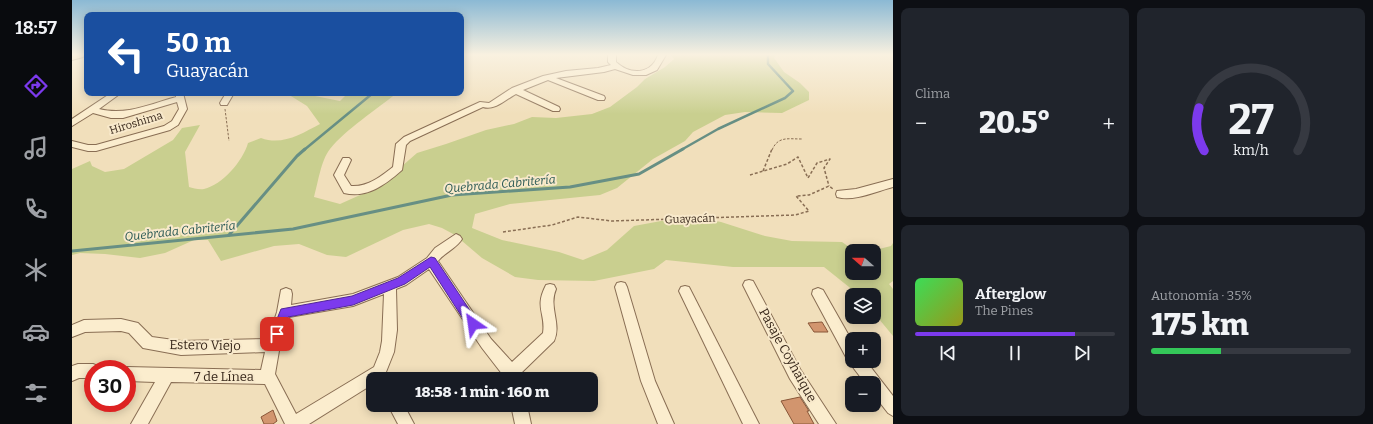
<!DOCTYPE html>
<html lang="es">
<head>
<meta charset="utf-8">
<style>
	:root { --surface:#171b24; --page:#20242c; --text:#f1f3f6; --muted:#9ea1a6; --line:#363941; --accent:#7c3aed }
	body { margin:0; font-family:Bitter,serif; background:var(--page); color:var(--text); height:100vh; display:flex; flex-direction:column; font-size:15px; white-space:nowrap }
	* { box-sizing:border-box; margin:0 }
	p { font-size:13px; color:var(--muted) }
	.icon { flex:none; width:22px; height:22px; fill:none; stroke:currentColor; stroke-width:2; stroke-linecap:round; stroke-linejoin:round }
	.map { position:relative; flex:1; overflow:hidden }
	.panel { display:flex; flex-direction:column; gap:8px; padding:8px; background:#0d0f14; width:480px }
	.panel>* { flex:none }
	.banner { position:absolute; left:12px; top:12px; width:380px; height:84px; border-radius:8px; box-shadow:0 2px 10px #0003; background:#1a4fa0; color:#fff; overflow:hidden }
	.needle { width:26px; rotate:290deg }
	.controls { position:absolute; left:773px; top:244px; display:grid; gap:8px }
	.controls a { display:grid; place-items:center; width:36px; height:36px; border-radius:8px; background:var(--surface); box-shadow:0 2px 10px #0003; font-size:20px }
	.speed { position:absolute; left:12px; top:360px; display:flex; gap:8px; font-size:20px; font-weight:700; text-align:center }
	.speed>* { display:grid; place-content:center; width:52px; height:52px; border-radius:50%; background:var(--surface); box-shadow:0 2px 10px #0003; line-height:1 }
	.speed .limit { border:6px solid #d22; background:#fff; color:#111 }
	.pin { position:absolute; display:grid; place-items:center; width:34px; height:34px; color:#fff; margin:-17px; border-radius:8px; box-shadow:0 2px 6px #0006 }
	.me { position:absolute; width:44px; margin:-22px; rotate:328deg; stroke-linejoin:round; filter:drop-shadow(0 0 3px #0008) }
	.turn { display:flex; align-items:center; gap:14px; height:84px; padding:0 16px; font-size:18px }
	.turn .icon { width:52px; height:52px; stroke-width:2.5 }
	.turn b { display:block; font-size:28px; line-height:34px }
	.big { font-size:30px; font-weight:800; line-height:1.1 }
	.panel .card { flex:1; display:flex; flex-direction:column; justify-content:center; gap:6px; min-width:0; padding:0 14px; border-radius:8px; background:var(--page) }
	.panel .dial { align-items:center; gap:0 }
	.dial svg { height:104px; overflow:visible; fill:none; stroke:var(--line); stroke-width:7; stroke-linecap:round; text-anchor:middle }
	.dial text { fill:var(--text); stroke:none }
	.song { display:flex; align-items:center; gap:12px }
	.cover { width:48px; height:48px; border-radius:6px; background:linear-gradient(135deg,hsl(130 70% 55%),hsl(60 70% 35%)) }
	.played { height:4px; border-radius:2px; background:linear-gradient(90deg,var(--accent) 80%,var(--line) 80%) }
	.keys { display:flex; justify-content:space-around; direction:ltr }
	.heat { display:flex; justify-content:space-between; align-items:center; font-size:22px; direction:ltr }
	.charge { height:6px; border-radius:3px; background:linear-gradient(90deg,#34c759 35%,var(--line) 0) }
	.panel .tiles { flex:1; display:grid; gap:8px; grid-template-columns:repeat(2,1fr) }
	.trip { position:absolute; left:294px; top:372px; width:232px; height:40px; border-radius:8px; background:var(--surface); box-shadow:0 2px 10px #0003; font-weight:800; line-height:40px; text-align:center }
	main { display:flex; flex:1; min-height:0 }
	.tab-bar { display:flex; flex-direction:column; width:72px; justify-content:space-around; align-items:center; background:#090b0e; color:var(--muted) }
	.tab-bar .icon { width:28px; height:28px }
	.tab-bar .selected { color:var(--accent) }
	.tab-bar b { font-size:18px; color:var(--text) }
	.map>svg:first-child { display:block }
	.green { fill:#c9cf8f }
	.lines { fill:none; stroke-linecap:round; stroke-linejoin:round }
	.stream-far1 { stroke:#678f84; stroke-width:2.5 }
	.stream { stroke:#678f84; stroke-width:3 }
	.building { fill:#d2956e; stroke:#895638 }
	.minor-casing { stroke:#896e54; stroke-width:2 }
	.major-casing { stroke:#563d29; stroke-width:2 }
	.path-far1 { stroke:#896e54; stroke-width:1; stroke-dasharray:2.5 1.5; stroke-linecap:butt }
	.path { stroke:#896e54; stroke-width:1.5; stroke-dasharray:3 2; stroke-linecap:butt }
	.minor { fill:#fbedce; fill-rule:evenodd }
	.major { fill:#f8d48f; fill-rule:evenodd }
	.route { fill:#7c3aed; stroke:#51269a }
	.labels { text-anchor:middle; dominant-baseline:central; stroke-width:4; stroke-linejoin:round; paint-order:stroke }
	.street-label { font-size:11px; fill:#37271a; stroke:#f8e9cb }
	.water-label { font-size:12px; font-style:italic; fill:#285853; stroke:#f8e9cb }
	.near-street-label { font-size:13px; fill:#37271a; stroke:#f8e9cb }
</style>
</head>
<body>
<main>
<nav class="tab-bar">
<b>18:57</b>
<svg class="icon selected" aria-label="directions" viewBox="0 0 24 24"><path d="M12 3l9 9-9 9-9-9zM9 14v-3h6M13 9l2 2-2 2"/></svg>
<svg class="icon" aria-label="music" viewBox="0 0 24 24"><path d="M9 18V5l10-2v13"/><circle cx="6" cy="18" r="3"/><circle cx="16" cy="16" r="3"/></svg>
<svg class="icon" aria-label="phone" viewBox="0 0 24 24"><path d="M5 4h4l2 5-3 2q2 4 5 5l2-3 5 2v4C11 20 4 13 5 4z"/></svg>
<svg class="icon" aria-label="climate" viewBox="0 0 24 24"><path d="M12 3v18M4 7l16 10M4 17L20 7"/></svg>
<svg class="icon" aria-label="car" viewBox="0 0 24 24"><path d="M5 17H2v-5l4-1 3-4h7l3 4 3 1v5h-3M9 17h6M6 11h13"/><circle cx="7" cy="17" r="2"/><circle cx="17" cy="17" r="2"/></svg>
<svg class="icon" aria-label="filters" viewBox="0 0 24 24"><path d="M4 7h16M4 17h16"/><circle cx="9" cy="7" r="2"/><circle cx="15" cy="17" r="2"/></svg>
</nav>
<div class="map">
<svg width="821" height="424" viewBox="0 0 821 424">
	<rect width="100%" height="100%" fill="#f1dfbb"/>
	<path class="green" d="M 599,55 L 704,55 L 702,58 L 712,72 L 728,83 L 737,92 L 737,100 L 710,113 L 673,112 L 653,115 L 621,132 L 613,141 L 581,159 L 545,188 L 528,195 L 438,204 L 403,214 L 400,228 L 430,240 L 487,252 L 511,260 L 535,250 L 562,226 L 600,219 L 628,218 L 649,222 L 693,236 L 720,241 L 770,242 L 783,251 L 780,251 L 780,273 L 802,273 L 802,251 L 799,251 L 819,246 L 821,243 L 821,281 L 817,284 L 821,289 L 821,336 L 802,313 L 802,295 L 787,295 L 752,267 L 661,267 L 594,260 L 582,269 L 522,281 L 466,280 L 443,277 L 410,258 L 383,235 L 370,228 L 357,224 L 331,230 L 274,257 L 255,255 L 227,244 L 202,246 L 149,261 L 136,240 L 122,240 L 93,253 L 68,258 L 33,254 L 8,253 L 0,255 L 0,169 L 18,161 L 20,166 L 33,172 L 52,169 L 101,140 L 110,128 L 128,125 L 113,152 L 117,187 C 121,188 127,190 132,189 C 150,185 171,161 176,143 L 189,138 C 210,146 229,134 248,124 L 235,106 L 214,93 L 233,94 L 268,101 L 276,93 L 325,93 C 305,109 273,130 258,149 C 249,160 246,183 242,197 L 268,204 L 306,187 L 345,153 L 374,144 L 414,130 L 442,124 L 460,117 L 484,118 L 520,114 L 538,107 L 565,87 L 573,79 L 593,67 L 602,59 Z"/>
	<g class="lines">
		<g class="stream-far1">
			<polyline points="232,150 301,93"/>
			<polyline points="609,150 646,129 713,98 721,91 696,64 696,55"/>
		</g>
		<g class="stream">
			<polyline points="157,235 225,156 233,149"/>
			<polyline points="0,251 221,229 380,195 498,187 567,174 611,149"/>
		</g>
	</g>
	<g class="building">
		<polygon points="750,322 756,332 742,332 736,323"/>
		<polygon points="728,397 737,411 735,411 742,424 722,424 709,401"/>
		<polygon points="201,410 205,421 201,424 192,424 189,417"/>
	</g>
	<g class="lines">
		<defs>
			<g id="minor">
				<path d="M 536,55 L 544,55 L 544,62 C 558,75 579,75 586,55 L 594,55 L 585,70 L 574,75 L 561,75 L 543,69 L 532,72 L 484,78 L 532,96 L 533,98 L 532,100 L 526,100 L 476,80 L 451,90 L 487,107 L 488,109 L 487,111 L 481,111 L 444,94 C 434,99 423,111 411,107 L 338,141 L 334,145 L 330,170 C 314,184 295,199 272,193 L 262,175 L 271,158 L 277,158 L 279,160 L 272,175 L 279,186 C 296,187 308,177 321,167 L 324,144 L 332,137 L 408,102 L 417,103 L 440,88 L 471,76 L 494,71 L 526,68 L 539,65 L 536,62 Z"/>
				<path d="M 39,93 L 49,93 L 27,109 C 54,116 78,104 104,97 L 103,93 L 111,93 L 115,109 L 106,125 L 98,130 L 24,151 L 16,151 L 0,147 L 0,141 L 16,145 L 24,145 L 92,126 L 100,121 L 107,109 L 105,102 L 51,118 L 39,118 L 21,113 L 0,126 L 0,119 Z"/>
				<polygon points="154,93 162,93 155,105 149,105 148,103"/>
				<path d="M 821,179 L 821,187 C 805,191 782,202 765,197 L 764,194 L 765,191 L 784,189 Z"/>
				<path d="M 384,234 L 388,236 L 390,239 C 385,248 372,253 366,261 L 419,339 L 440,362 L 471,333 C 474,313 462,308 474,285 L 478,284 L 482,285 L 484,289 C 476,307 490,324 482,341 L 447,375 L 448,379 L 434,379 L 410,348 L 357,269 L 334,285 L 324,289 L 325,330 L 322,352 L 312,377 L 309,379 L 301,379 L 301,384 L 237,424 L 213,424 L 193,384 L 99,382 L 76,424 L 59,424 L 83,382 L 55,381 L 55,369 L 50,369 L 55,367 L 189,370 L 193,352 L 109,355 L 71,348 L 57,333 L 49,331 L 13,332 L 0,337 L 0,325 L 12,320 L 49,319 L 66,323 L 80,337 L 109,341 L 196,339 L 205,312 L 209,290 L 214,288 L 219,290 L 220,294 L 219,305 L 281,294 L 326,277 L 355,258 L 363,248 ZM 312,294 L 310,341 L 308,352 L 302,367 L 224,414 L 203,374 L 208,345 L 217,317 L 281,306 Z"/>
				<polygon points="677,280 681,281 728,369 764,424 747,424 718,379 671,285 673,281"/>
				<polygon points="549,282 553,283 555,287 583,381 602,424 586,424 569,381 543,287 545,283"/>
				<polygon points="613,286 617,287 687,424 671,424 607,291 609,287"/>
				<polygon points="746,288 751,290 780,341 780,361 794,361 821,396 821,416 816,413 802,395 802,383 793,383 780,366 778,360 775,359 740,294 741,290"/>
				<polygon points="6,364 21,364 26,366 27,369 21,369 21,378 7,378 0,381 0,366"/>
				<polygon points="316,405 332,405 342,424 326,424"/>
				<polygon points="439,405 455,405 459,424 443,424"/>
			</g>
			<polygon id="major" points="0,55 12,55 11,57 0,60"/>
		</defs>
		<use href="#minor" class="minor-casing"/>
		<use href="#major" class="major-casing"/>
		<g class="path-far1">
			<polyline points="153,109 157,141"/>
			<path d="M 700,150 C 706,136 716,139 730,139"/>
		</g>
		<g class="path">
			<polyline points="691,171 700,149"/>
			<polyline points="678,175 715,164 726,157 736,178 745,163 758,159 752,168 757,186"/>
			<polyline points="431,232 480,225 506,217 540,221 723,215 737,211 724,196 737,195 757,186 761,189"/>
		</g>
		<use href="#minor" class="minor"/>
		<use href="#major" class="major"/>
	</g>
	<linearGradient id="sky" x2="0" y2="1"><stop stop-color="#8bb9d4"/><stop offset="0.48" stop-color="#f9f1e0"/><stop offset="1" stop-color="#f9f1e0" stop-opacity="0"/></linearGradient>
	<rect width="821" height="114" fill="url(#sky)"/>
	<polygon class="route" points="359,257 363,258 407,324 405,328 401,329 397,328 358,267 333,284 281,305 216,317 209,338 205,339 201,338 199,334 209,309 280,296 326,278"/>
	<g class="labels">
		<g class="street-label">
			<text transform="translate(64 123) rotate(-17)">Hiroshima</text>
			<text transform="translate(618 219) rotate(-2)">Guayacán</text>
		</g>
		<g class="water-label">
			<text transform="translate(428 184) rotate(-5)">Quebrada Cabritería</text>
			<text transform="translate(108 231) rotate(-6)">Quebrada Cabritería</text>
		</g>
		<g class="near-street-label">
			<text transform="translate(133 345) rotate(1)">Estero Viejo</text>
			<text transform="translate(716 355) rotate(61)">Pasaje Coyhaique</text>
			<text x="152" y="376">7 de Línea</text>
		</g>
	</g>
</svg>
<div class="controls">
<a><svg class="needle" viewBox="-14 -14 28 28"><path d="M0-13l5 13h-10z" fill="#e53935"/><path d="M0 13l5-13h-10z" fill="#9ea1a6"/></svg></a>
<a><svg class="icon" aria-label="layers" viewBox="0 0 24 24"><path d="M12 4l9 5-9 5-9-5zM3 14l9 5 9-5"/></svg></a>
<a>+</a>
<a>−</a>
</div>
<div class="speed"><div class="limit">30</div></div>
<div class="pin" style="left:205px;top:334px;background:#d93025"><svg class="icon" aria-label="arrive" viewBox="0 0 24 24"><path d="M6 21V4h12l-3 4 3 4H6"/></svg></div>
<svg class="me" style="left:401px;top:324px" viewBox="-20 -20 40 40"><path d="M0-17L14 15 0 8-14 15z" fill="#7c3aed" stroke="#fff" stroke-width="4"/></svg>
<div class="trip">18:58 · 1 min · 160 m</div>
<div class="banner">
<div class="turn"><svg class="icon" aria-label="left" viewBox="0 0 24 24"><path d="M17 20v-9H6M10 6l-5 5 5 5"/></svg><div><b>50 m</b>Guayacán</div></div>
</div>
</div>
<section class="panel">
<div class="tiles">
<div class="card"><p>Clima</p>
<div class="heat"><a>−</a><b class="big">20.5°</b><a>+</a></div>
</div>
<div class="card dial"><svg viewBox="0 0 100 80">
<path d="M14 69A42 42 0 1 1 86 69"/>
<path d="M14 69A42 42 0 0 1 10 36" stroke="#7c3aed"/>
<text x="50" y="56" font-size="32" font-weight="700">27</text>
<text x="50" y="72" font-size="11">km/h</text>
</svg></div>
<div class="card">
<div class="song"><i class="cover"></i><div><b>Afterglow</b><p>The Pines</p></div></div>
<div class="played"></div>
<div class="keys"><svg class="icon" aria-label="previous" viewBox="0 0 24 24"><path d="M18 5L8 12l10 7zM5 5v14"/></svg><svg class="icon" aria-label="pause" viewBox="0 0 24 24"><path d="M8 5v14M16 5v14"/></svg><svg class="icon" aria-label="next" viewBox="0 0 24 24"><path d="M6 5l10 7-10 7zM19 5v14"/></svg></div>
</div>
<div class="card"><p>Autonomía · 35%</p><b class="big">175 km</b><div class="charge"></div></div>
</div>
</section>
</main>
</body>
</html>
